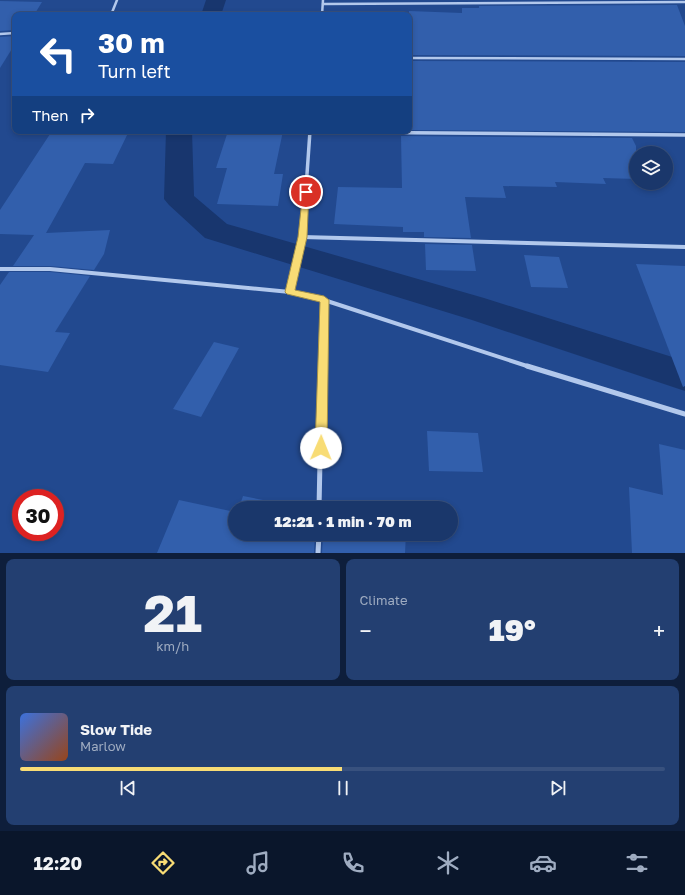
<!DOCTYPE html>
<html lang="en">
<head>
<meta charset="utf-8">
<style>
	:root { --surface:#1a376b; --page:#233f71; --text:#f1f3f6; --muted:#9facc1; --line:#38517e; --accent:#f8dc75 }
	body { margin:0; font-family:"Golos Text",sans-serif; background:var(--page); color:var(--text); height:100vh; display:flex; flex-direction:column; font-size:15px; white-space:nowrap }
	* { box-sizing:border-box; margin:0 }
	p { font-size:13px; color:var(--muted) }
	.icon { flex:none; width:22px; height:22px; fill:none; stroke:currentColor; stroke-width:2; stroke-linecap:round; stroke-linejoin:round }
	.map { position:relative; height:553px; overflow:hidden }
	.sheet { display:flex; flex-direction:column; gap:6px; padding:6px; background:#0e1e3b; flex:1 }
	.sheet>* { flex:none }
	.banner { position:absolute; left:12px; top:12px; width:400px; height:122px; border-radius:8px; box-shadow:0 2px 6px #0003,0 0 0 1px var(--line); background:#1a4fa0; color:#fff; overflow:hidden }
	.tools { position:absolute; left:629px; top:146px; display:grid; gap:8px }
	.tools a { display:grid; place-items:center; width:44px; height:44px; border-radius:50%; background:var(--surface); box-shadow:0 2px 6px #0003,0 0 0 1px var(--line); font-size:20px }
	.speed { position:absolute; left:12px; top:489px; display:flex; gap:8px; font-size:20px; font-weight:700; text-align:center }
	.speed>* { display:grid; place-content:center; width:52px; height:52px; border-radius:50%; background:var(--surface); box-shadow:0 2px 6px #0003,0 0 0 1px var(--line); line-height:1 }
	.speed .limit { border:6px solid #d22; background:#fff; color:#111 }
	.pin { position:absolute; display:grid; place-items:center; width:34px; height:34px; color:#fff; margin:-17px; border:2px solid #fff; border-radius:50%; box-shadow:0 1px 4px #0007 }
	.me { position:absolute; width:44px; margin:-22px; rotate:1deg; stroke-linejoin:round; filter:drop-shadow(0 0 3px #0008) }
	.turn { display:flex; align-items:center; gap:14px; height:84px; padding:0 20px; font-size:18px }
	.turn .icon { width:52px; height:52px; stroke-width:2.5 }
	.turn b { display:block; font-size:28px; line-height:34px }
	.then { display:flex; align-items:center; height:38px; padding:0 20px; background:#0003; gap:8px; font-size:15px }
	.big { font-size:30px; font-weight:800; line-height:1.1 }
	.sheet .widget { flex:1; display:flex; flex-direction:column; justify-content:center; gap:6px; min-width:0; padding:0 14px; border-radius:8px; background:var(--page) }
	.sheet .dial { align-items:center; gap:0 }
	.dial b { font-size:52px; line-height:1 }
	.song { display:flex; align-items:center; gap:12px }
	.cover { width:48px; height:48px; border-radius:6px; background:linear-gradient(135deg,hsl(220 70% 55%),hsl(20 70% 35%)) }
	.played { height:4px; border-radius:2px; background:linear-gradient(90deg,var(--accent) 50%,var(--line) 50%) }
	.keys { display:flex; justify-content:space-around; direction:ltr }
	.heat { display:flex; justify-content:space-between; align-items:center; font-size:22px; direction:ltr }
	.sheet .tiles { flex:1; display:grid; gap:6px; grid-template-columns:1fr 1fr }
	.widget:last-child { grid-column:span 2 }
	.trip { position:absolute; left:228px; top:501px; width:230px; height:40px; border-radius:20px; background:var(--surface); box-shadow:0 2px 6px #0003,0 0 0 1px var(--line); font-weight:800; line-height:40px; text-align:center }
	.tabs { display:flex; height:64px; justify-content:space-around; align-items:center; background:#0a162b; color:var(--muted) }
	.tabs .icon { width:28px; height:28px }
	.tabs .active { color:var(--accent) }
	.tabs b { font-size:18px; color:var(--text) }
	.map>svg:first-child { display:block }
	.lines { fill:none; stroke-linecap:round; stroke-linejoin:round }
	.canal { fill:#18366e; fill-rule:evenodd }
	.building { fill:#325fac }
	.street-far3 { stroke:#b2c8ec; stroke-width:2.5 }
	.street-far2 { stroke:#b2c8ec; stroke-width:3.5 }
	.street-far1 { stroke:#b2c8ec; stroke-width:4 }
	.street { stroke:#b2c8ec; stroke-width:5 }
	.route { fill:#f8dc75; stroke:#a18f4c }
</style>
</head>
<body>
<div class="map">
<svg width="685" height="553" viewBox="0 0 685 553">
	<rect width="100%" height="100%" fill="#22498f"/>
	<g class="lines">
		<g class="canal">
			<polygon points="206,0 226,0 221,15 201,15"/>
			<polygon points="166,131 192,131 194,196 227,224 484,298 685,361 685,391 472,320 205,238 169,205 164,199"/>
		</g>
	</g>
	<g class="building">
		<polygon points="0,1 42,2 34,15 15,15 15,30 0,31"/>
		<polygon points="677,5 685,26 685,56 409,55 409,11 462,13 462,8 479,8 479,6"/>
		<polygon points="15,36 15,44 0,68 0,37"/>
		<polygon points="409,61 685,62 685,132 409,130"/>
		<polygon points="52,131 129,131 113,164 85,163 46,233 110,230 104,254 94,270 50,266 13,266 34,235 0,234 0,210"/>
		<polygon points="228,131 283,131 274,174 283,174 278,206 217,204 227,168 216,168"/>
		<polygon points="401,136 632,138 636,146 636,179 603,178 606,184 555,182 557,187 503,186 506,198 465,197 471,238 424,237 424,232 403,232 403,227 334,224 338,187 402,188"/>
		<polygon points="425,244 472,245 476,271 426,270"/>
		<polygon points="524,255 559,257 568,288 531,287"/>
		<polygon points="636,264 685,266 685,386 683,387"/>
		<polygon points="9,272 50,272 90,276 55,332 70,333 48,372 0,365 0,285"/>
		<polygon points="214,342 239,348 201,417 173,409"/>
		<polygon points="427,431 478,433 483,472 429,471"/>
		<polygon points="659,444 685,450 685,553 632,553 629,487 663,495"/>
		<polygon points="243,496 305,508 239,508"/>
		<polygon points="179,500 235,512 235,534 315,534 314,553 157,553"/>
		<polygon points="359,501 408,507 408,508 358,508"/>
		<polygon points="323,534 406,534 405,553 322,553"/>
	</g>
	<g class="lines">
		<g class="street-far3">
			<polyline points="323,4 685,2"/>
			<polyline points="111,15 117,0"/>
			<polyline points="322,15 323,0"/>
			<polyline points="0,34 15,33"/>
			<polyline points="409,58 685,59"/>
		</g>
		<g class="street-far2">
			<polyline points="310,132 685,135"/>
			<polyline points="304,217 310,131"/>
		</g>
		<g class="street-far1">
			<polyline points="302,237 685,247"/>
			<polyline points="0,269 50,269 290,292 324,300 530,367"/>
			<polyline points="290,292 302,237 304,216"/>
			<polyline points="322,367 324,300"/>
		</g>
		<g class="street">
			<polyline points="527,366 685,414"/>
			<polyline points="319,508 322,366"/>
			<polyline points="318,553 319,534"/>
		</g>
	</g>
	<polygon class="route" points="303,190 306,190 309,192 307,237 295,290 324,296 329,300 327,448 325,452 321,454 317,452 315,448 320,302 287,294 285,292 298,237"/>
</svg>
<div class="tools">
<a><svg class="icon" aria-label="layers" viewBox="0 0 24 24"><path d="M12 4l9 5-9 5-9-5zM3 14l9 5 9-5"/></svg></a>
</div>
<div class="speed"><div class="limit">30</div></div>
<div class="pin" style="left:306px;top:192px;background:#d93025"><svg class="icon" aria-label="arrive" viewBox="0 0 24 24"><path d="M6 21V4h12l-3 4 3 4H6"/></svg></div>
<svg class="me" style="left:321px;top:448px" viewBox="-20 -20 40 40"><circle r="19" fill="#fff"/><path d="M0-13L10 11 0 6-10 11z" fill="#f8dc75"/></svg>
<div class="trip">12:21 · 1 min · 70 m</div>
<div class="banner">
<div class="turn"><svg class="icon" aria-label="left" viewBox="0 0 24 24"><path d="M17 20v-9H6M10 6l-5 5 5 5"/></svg><div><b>30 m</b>Turn left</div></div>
<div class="then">Then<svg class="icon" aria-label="right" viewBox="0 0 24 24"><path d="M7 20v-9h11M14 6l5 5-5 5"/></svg></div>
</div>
</div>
<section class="sheet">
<div class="tiles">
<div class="widget dial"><b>21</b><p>km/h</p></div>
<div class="widget"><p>Climate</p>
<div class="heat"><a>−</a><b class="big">19°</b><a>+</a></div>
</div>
<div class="widget">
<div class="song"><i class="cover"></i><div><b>Slow Tide</b><p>Marlow</p></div></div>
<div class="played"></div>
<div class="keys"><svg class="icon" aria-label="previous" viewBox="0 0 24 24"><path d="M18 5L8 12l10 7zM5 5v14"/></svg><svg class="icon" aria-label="pause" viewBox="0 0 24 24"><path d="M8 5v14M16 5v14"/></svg><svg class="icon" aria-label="next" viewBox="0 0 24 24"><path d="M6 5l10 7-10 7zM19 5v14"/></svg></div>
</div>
</div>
</section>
<nav class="tabs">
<b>12:20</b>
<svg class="icon active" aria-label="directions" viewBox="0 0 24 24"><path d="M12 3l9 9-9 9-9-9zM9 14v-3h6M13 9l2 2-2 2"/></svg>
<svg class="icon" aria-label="music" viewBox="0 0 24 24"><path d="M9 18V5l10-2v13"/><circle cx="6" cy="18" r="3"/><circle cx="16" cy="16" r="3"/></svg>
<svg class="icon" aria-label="phone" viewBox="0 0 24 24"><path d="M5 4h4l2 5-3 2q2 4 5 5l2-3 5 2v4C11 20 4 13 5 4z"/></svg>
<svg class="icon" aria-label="climate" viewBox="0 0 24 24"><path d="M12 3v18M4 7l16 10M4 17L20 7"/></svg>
<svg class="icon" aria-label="car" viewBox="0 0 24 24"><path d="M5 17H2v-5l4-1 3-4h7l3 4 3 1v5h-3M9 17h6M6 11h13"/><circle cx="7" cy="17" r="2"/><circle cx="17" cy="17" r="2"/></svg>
<svg class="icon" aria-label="filters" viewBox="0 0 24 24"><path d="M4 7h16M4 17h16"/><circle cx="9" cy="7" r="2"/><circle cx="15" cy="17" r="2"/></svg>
</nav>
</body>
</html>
